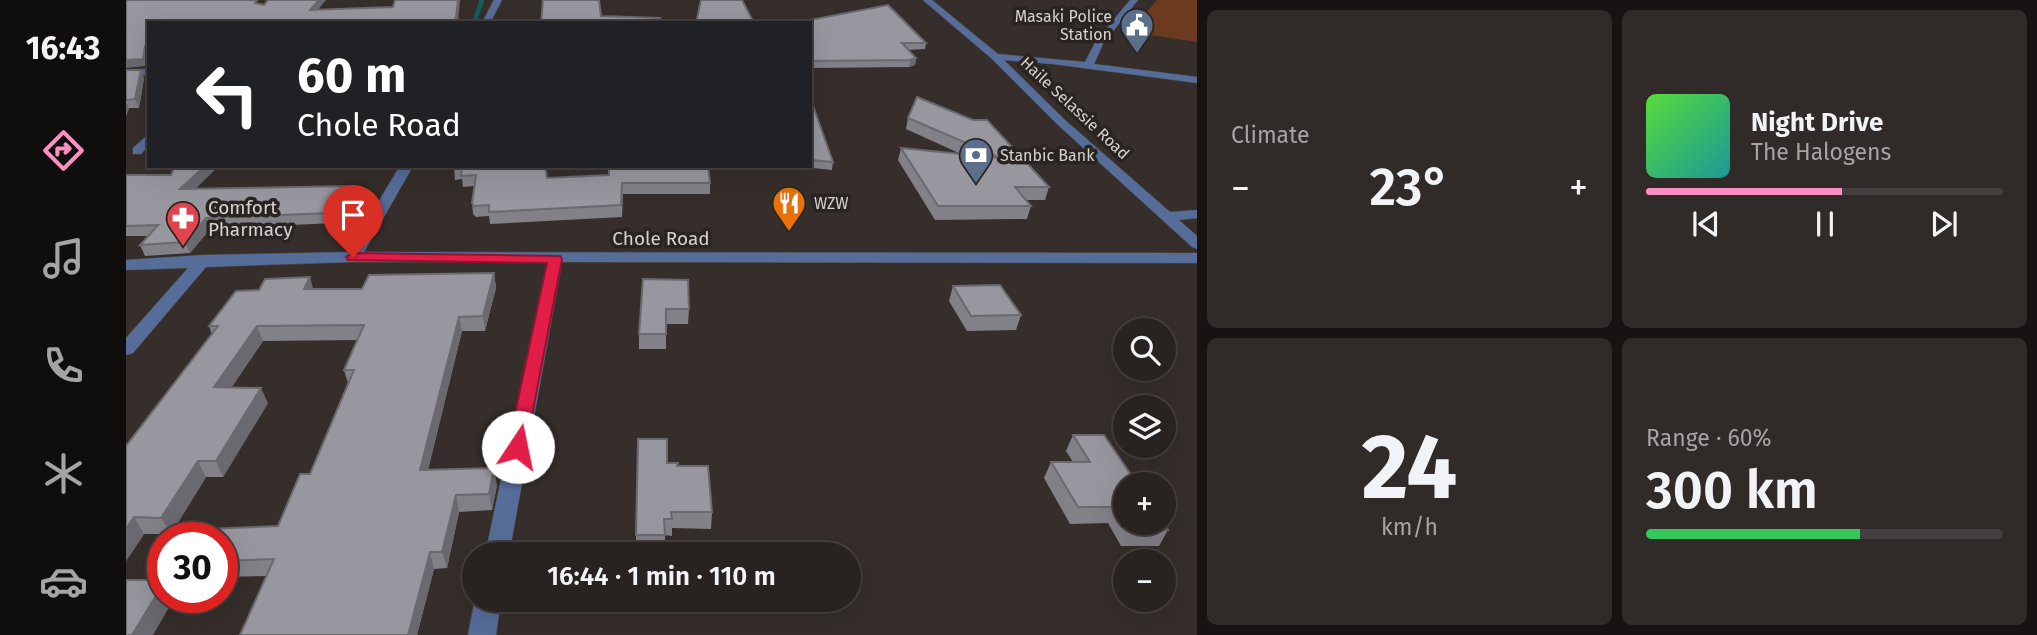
<!DOCTYPE html>
<html lang="en">
<head>
<meta charset="utf-8">
<style>
	:root { --surface:#282220; --page:#302a29; --text:#f1f3f6; --muted:#a5a4a5; --line:#443f3e; --accent:#fc8fc1 }
	body { margin:0; font-family:"Fira Sans",sans-serif; background:var(--page); color:var(--text); height:100vh; display:flex; flex-direction:column; font-size:26px; white-space:nowrap }
	* { box-sizing:border-box; margin:0 }
	p { font-size:23px; color:var(--muted) }
	.icon { flex:none; width:38px; height:38px; fill:none; stroke:currentColor; stroke-width:2; stroke-linecap:round; stroke-linejoin:round }
	.map { position:relative; flex:1; overflow:hidden }
	.side { display:flex; flex-direction:column; gap:10px; padding:10px; background:#161312; width:840px }
	.side>* { flex:none }
	.banner { position:absolute; left:21px; top:21px; width:665px; height:147px; border-radius:0px; box-shadow:0 7px 28px #0002,0 0 0 2px var(--line); background:#202124; color:#fff; overflow:hidden }
	.fabs { position:absolute; left:987px; top:318px; display:grid; gap:14px }
	.fabs a { display:grid; place-items:center; width:63px; height:63px; border-radius:50%; background:var(--surface); box-shadow:0 7px 28px #0002,0 0 0 2px var(--line); font-size:35px }
	.speed { position:absolute; left:21px; top:522px; display:flex; gap:14px; font-size:35px; font-weight:700; text-align:center }
	.speed>* { display:grid; place-content:center; width:91px; height:91px; border-radius:50%; background:var(--surface); box-shadow:0 7px 28px #0002,0 0 0 2px var(--line); line-height:1 }
	.speed .limit { border:10px solid #d22; background:#fff; color:#111 }
	.pin { position:absolute; display:grid; place-items:center; width:60px; height:60px; color:#fff; margin:-72px -30px; border-radius:50% 50% 50% 0; rotate:-45deg; box-shadow:0 0 7px #0007 }
	.pin .icon { rotate:45deg }
	.me { position:absolute; width:77px; margin:-38px; rotate:11deg; stroke-linejoin:round; filter:drop-shadow(0 0 5px #0008) }
	.turn { display:flex; align-items:center; gap:24px; height:147px; padding:0 35px; font-size:32px }
	.turn .icon { width:91px; height:91px; stroke-width:2.5 }
	.turn b { display:block; font-size:49px; line-height:60px }
	.big { font-size:52px; font-weight:600; line-height:1.1 }
	.side .tile { flex:1; display:flex; flex-direction:column; justify-content:center; gap:10px; min-width:0; padding:0 24px; border-radius:10px; background:var(--page) }
	.side .dial { align-items:center; gap:0 }
	.dial b { font-size:91px; line-height:1 }
	.song { display:flex; align-items:center; gap:21px }
	.cover { width:84px; height:84px; border-radius:10px; background:linear-gradient(135deg,hsl(110 70% 55%),hsl(180 70% 35%)) }
	.played { height:7px; border-radius:4px; background:linear-gradient(90deg,var(--accent) 55%,var(--line) 55%) }
	.keys { display:flex; justify-content:space-around; direction:ltr }
	.heat { display:flex; justify-content:space-between; align-items:center; font-size:38px; direction:ltr }
	.charge { height:10px; border-radius:5px; background:linear-gradient(90deg,#34c759 60%,var(--line) 0) }
	.side .tiles { flex:1; display:grid; gap:10px; grid-template-columns:repeat(2,1fr) }
	.trip { position:absolute; left:336px; top:542px; width:399px; height:70px; border-radius:35px; background:var(--surface); box-shadow:0 7px 28px #0002,0 0 0 2px var(--line); font-weight:600; line-height:70px; text-align:center }
	main { display:flex; flex:1; min-height:0 }
	.menu { display:flex; flex-direction:column; width:126px; justify-content:space-around; align-items:center; background:#100e0d; color:var(--muted) }
	.menu .icon { width:49px; height:49px }
	.menu .active { color:var(--accent) }
	.menu b { font-size:32px; color:var(--text) }
	.map>svg:first-child { display:block }
	.green { fill:#6c3a1f }
	.lines { fill:none; stroke-linecap:round; stroke-linejoin:round }
	.stream { stroke:#17595d; stroke-width:5 }
	.minor-casing { stroke:#524b48; stroke-width:1 }
	.minor { fill:#566d99; fill-rule:evenodd }
	.wall { fill:#838188 }
	.shaded-wall { fill:#6a696f }
	.building { fill:#98969e; stroke:#6a696f; stroke-width:2 }
	.route { fill:#e11d48; stroke:#92132f; stroke-width:2 }
	.labels { text-anchor:middle; dominant-baseline:central; stroke-width:7; stroke-linejoin:round; paint-order:stroke }
	.far-poi-label { font-size:16px; fill:#d5d1ce; stroke:#2a2421; text-anchor:start }
	.far-street-label { font-size:16px; fill:#d5d1ce; stroke:#2a2421 }
	.poi-label { font-size:19px; fill:#d5d1ce; stroke:#2a2421; text-anchor:start }
	.street-label { font-size:19px; fill:#d5d1ce; stroke:#2a2421 }
</style>
</head>
<body>
<main>
<nav class="menu">
<b>16:43</b>
<svg class="icon active" aria-label="directions" viewBox="0 0 24 24"><path d="M12 3l9 9-9 9-9-9zM9 14v-3h6M13 9l2 2-2 2"/></svg>
<svg class="icon" aria-label="music" viewBox="0 0 24 24"><path d="M9 18V5l10-2v13"/><circle cx="6" cy="18" r="3"/><circle cx="16" cy="16" r="3"/></svg>
<svg class="icon" aria-label="phone" viewBox="0 0 24 24"><path d="M5 4h4l2 5-3 2q2 4 5 5l2-3 5 2v4C11 20 4 13 5 4z"/></svg>
<svg class="icon" aria-label="climate" viewBox="0 0 24 24"><path d="M12 3v18M4 7l16 10M4 17L20 7"/></svg>
<svg class="icon" aria-label="car" viewBox="0 0 24 24"><path d="M5 17H2v-5l4-1 3-4h7l3 4 3 1v5h-3M9 17h6M6 11h13"/><circle cx="7" cy="17" r="2"/><circle cx="17" cy="17" r="2"/></svg>
</nav>
<div class="map">
<svg width="1071" height="635" viewBox="0 0 1071 635">
	<rect width="100%" height="100%" fill="#352e2a"/>
	<polygon class="green" points="1031,0 1071,0 1071,42 1004,32"/>
	<g class="lines">
		<polyline class="stream" points="348,23 356,0"/>
		<defs>
			<g id="minor">
				<polygon points="368,0 376,0 364,23 356,23"/>
				<polygon points="797,0 806,0 872,54 959,62 970,41 1004,0 1012,0 977,44 968,64 1071,77 1071,83 927,64 878,60 939,120 1044,212 1071,210 1071,218 1053,220 1071,236 1071,249 1066,247 931,124 866,59"/>
				<polygon points="23,69 23,75 0,76 0,70"/>
				<polygon points="23,134 23,145 15,154 7,154 7,148"/>
				<polygon points="274,166 287,166 238,252 1071,253 1071,263 436,262 383,555 359,555 421,262 227,262 80,267 7,353 0,355 0,338 62,268 0,270 0,260 77,255 222,252"/>
				<polygon points="349,600 375,600 370,635 342,635"/>
			</g>
		</defs>
		<use href="#minor" class="minor-casing"/>
		<use href="#minor" class="minor"/>
	</g>
	<g class="wall">
		<polygon points="684,23 800,43 799,49 782,50 790,58 789,65 783,67 684,68"/>
		<polygon points="0,70 18,78 13,108 3,108 0,116"/>
		<polygon points="684,97 707,162 706,170 668,166 684,166"/>
		<polygon points="791,97 923,187 919,200 900,200 905,206 901,219 809,220 772,160 775,148 835,154 780,129 782,118"/>
		<polygon points="328,166 421,178 584,183 584,194 497,194 496,217 364,224 363,216 350,217 347,214 346,203 348,186 337,187 336,179 329,180"/>
		<polygon points="0,175 69,189 226,186 229,196 208,223 84,229 64,253 19,256 14,245 22,236 0,236"/>
		<polygon points="368,273 370,288 359,331 336,331 302,470 371,485 366,510 333,512 321,568 308,569 291,635 114,635 141,576 96,577 96,537 152,526 184,474 222,383 218,370 231,340 137,341 105,388 142,403 97,477 80,477 45,534 18,534 0,561 0,446 86,334 83,326 188,289 236,289"/>
		<polygon points="517,279 563,309 562,324 540,324 540,349 513,349 513,334"/>
		<polygon points="827,286 895,315 890,330 841,331 823,301"/>
		<polygon points="947,435 999,485 999,523 1038,523 1042,530 1033,546 995,546 982,523 944,524 918,478 925,462 947,462 940,451"/>
		<polygon points="541,463 552,466 586,512 585,529 546,528 546,536 539,535 539,552 510,552 510,535"/>
	</g>
	<g class="shaded-wall">
		<polygon points="193,0 200,0 186,17 184,10"/>
		<polygon points="332,0 334,0 332,23 327,23"/>
		<polygon points="19,46 22,54 20,66 0,68 0,60"/>
		<polygon points="790,58 789,65 783,67 784,60"/>
		<polygon points="15,70 18,78 13,108 9,99"/>
		<polygon points="0,102 3,108 0,116"/>
		<polygon points="79,166 93,166 59,199 54,189"/>
		<polygon points="226,186 229,196 208,223 205,213"/>
		<polygon points="80,218 84,229 64,253 59,242"/>
		<polygon points="368,273 370,288 359,331 357,316"/>
		<polygon points="184,277 188,292 178,289"/>
		<polygon points="333,317 336,331 298,486 294,470"/>
		<polygon points="131,326 137,341 95,403 88,387"/>
		<polygon points="135,388 142,403 97,477 90,461"/>
		<polygon points="72,461 80,477 45,534 35,518"/>
		<polygon points="368,468 371,485 366,510 363,494"/>
		<polygon points="330,495 333,512 321,568 316,552"/>
		<polygon points="8,517 18,534 0,561 0,529"/>
		<polygon points="304,552 308,569 291,635 282,635"/>
		<polygon points="37,584 37,597 49,597 27,635 6,635"/>
	</g>
	<g class="building">
		<polygon points="0,0 131,0 129,3 138,5 142,0 193,0 184,10 267,7 269,0 332,0 330,17 327,23 23,23 23,46 19,46 17,59 0,60"/>
		<polygon points="417,0 473,0 475,16 534,18 531,23 415,23"/>
		<polygon points="575,0 616,0 628,23 570,23"/>
		<polygon points="762,5 800,43 776,43 790,58 784,60 684,61 684,23 669,23"/>
		<polygon points="0,70 15,70 9,99 0,100"/>
		<polygon points="684,97 707,162 684,160"/>
		<polygon points="791,97 847,120 861,120 923,187 889,187 905,206 812,206 775,148 875,158 782,118"/>
		<polygon points="49,166 79,166 54,189 226,186 205,213 80,218 59,242 14,245 32,225 0,226 0,175 45,175"/>
		<polygon points="328,166 419,166 421,178 483,175 483,166 582,166 584,183 496,183 495,205 363,212 363,205 348,206 346,203 350,175 335,176 336,168 327,169"/>
		<polygon points="368,273 357,316 333,317 294,470 368,468 363,494 330,495 316,552 304,552 282,635 114,635 148,559 96,561 96,537 54,537 58,530 152,526 174,474 184,474 228,370 218,370 238,325 131,326 88,387 135,388 90,461 72,461 35,518 8,517 0,529 0,446 92,326 83,326 110,291 133,290 139,279 184,277 178,289 236,289 243,275"/>
		<polygon points="517,279 562,280 563,309 540,309 540,334 513,334"/>
		<polygon points="874,285 895,315 845,316 827,286"/>
		<polygon points="947,435 978,435 1012,485 999,485 999,522 990,507 952,507 925,462 964,462"/>
		<polygon points="512,439 541,439 541,463 552,463 551,466 582,466 586,512 545,512 546,519 538,519 539,535 510,535"/>
		<polygon points="1000,523 1038,523 1042,530 1004,530"/>
		<polygon points="0,580 37,580 37,584 6,635 0,635"/>
	</g>
	<polygon class="route" points="227,253 434,256 436,259 399,452 392,454 382,447 421,263 222,260 220,257"/>
	<defs>
		<symbol id="civic-pin" viewBox="-11 -11 22 30"><path d="M0 17L-7.5 6A9.5 9.5 0 1 1 7.5 6Z" fill="#5c6f8a" stroke="#2a2421"/><path d="M-.6-6.5H3V-4.5H.6V-3L4-1V1h2V6H-6V1h2V-1L-.6-3ZM-1.2 2.5V6h2.4V2.5Z" fill="#fff"/></symbol>
		<symbol id="bank-pin" viewBox="-11 -11 22 30"><path d="M0 17L-7.5 6A9.5 9.5 0 1 1 7.5 6Z" fill="#5c6f8a" stroke="#2a2421"/><path d="M-6-4H6V4H-6ZM0-2.3a2.3 2.3 0 1 0 0 4.6a2.3 2.3 0 1 0 0-4.6Z" fill="#fff"/></symbol>
		<symbol id="restaurant-pin" viewBox="-11 -11 22 30"><path d="M0 17L-7.5 6A9.5 9.5 0 1 1 7.5 6Z" fill="#e8710a" stroke="#2a2421"/><path d="M-5-6h1v4h1v-4h1v4h1v-4h1v5L-1.5 .5V6h-2V.5L-5-1ZM5-6V6H3V1.5H1.5Q1.5-4 5-6Z" fill="#fff"/></symbol>
		<symbol id="pharmacy-pin" viewBox="-11 -11 22 30"><path d="M0 17L-7.5 6A9.5 9.5 0 1 1 7.5 6Z" fill="#e0444e" stroke="#2a2421"/><path d="M-2-6h4v4h4v4h-4v4h-4v-4h-4v-4h4Z" fill="#fff"/></symbol>
	</defs>
	<g fill-rule="evenodd">
		<use href="#civic-pin" x="992" y="6" width="38" height="52"/>
		<use href="#bank-pin" x="831" y="136" width="38" height="52"/>
		<use href="#restaurant-pin" x="644" y="184" width="38" height="52"/>
		<use href="#pharmacy-pin" x="38" y="199" width="38" height="52"/>
	</g>
	<g class="labels">
		<g class="far-poi-label">
			<text x="986" y="16" text-anchor="end">Masaki Police<tspan x="986" dy="18">Station</tspan></text>
			<text x="874" y="155">Stanbic Bank</text>
			<text x="688" y="203">WZW</text>
		</g>
		<g class="far-street-label">
			<text transform="translate(949 108) rotate(43)">Haile Selassie Road</text>
		</g>
		<g class="poi-label">
			<text x="82" y="207">Comfort<tspan x="82" dy="22">Pharmacy</tspan></text>
		</g>
		<g class="street-label">
			<text x="535" y="238">Chole Road</text>
		</g>
	</g>
</svg>
<div class="fabs">
<a><svg class="icon" aria-label="search" viewBox="0 0 24 24"><circle cx="10" cy="10" r="6"/><path d="M15 15l6 6"/></svg></a>
<a><svg class="icon" aria-label="layers" viewBox="0 0 24 24"><path d="M12 4l9 5-9 5-9-5zM3 14l9 5 9-5"/></svg></a>
<a>+</a>
<a>−</a>
</div>
<div class="speed"><div class="limit">30</div></div>
<div class="pin" style="left:227px;top:257px;background:#d93025"><svg class="icon" aria-label="arrive" viewBox="0 0 24 24"><path d="M6 21V4h12l-3 4 3 4H6"/></svg></div>
<svg class="me" style="left:392px;top:447px" viewBox="-20 -20 40 40"><circle r="19" fill="#fff"/><path d="M0-13L10 11 0 6-10 11z" fill="#e11d48"/></svg>
<div class="trip">16:44 · 1 min · 110 m</div>
<div class="banner">
<div class="turn"><svg class="icon" aria-label="left" viewBox="0 0 24 24"><path d="M17 20v-9H6M10 6l-5 5 5 5"/></svg><div><b>60 m</b>Chole Road</div></div>
</div>
</div>
<section class="side">
<div class="tiles">
<div class="tile"><p>Climate</p>
<div class="heat"><a>−</a><b class="big">23°</b><a>+</a></div>
</div>
<div class="tile">
<div class="song"><i class="cover"></i><div><b>Night Drive</b><p>The Halogens</p></div></div>
<div class="played"></div>
<div class="keys"><svg class="icon" aria-label="previous" viewBox="0 0 24 24"><path d="M18 5L8 12l10 7zM5 5v14"/></svg><svg class="icon" aria-label="pause" viewBox="0 0 24 24"><path d="M8 5v14M16 5v14"/></svg><svg class="icon" aria-label="next" viewBox="0 0 24 24"><path d="M6 5l10 7-10 7zM19 5v14"/></svg></div>
</div>
<div class="tile dial"><b>24</b><p>km/h</p></div>
<div class="tile"><p>Range · 60%</p><b class="big">300 km</b><div class="charge"></div></div>
</div>
</section>
</main>
</body>
</html>
